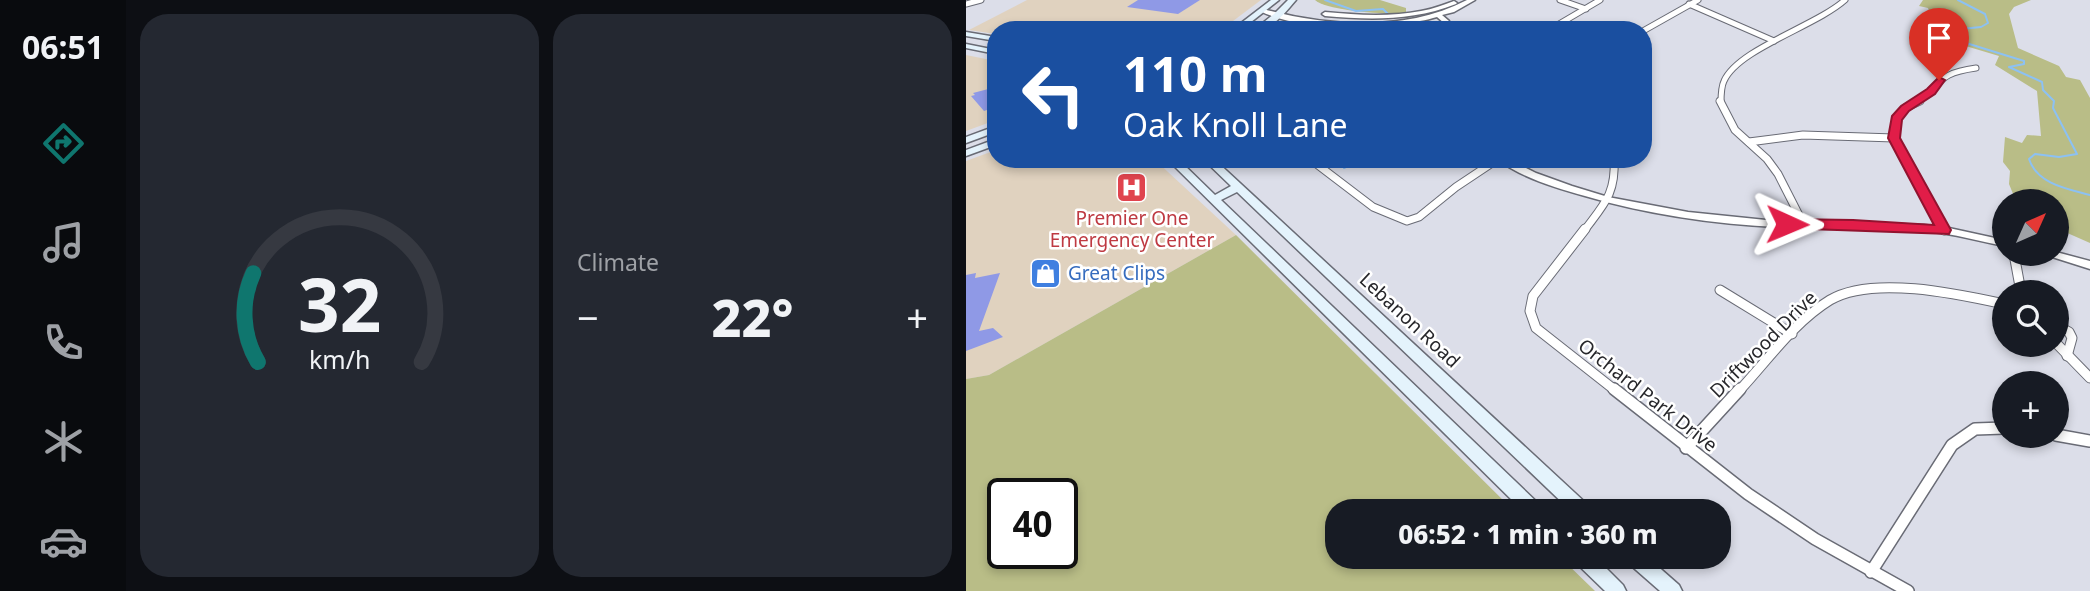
<!DOCTYPE html>
<html lang="en">
<head>
<meta charset="utf-8">
<style>
	:root { --surface:#171b24; --page:#242831; --text:#f1f3f6; --muted:#9ea1a6; --line:#363941; --accent:#0f766e }
	body { margin:0; font-family:"Noto Sans",sans-serif; background:var(--page); color:var(--text); height:100vh; display:flex; flex-direction:column; font-size:26px; white-space:nowrap }
	* { box-sizing:border-box; margin:0 }
	p { font-size:23px; color:var(--muted) }
	.icon { flex:none; width:38px; height:38px; fill:none; stroke:currentColor; stroke-width:2; stroke-linecap:round; stroke-linejoin:round }
	.map { position:relative; flex:1; overflow:hidden }
	.sheet { display:flex; flex-direction:column; gap:14px; padding:14px; background:#0d0f14; width:840px }
	.sheet>* { flex:none }
	.top-card { position:absolute; left:21px; top:21px; width:665px; height:147px; border-radius:28px; box-shadow:0 4px 10px #0003; background:#1a4fa0; color:#fff; overflow:hidden }
	.needle { width:46px; rotate:45deg }
	.controls { position:absolute; left:1026px; top:189px; display:grid; gap:14px }
	.controls a { display:grid; place-items:center; width:77px; height:77px; border-radius:50%; background:var(--surface); box-shadow:0 4px 10px #0003; font-size:35px }
	.speed { position:absolute; left:21px; top:478px; display:flex; gap:14px; font-size:35px; font-weight:700; text-align:center }
	.speed>* { display:grid; place-content:center; width:91px; height:91px; border-radius:50%; background:var(--surface); box-shadow:0 4px 10px #0003; line-height:1 }
	.speed .limit { border:4px solid #111; border-radius:10px; background:#fff; color:#111 }
	.pin { position:absolute; display:grid; place-items:center; width:60px; height:60px; color:#fff; margin:-72px -30px; border-radius:50% 50% 50% 0; rotate:-45deg; box-shadow:0 0 7px #0007 }
	.pin .icon { rotate:45deg }
	.me { position:absolute; width:77px; margin:-38px; rotate:91deg; stroke-linejoin:round; filter:drop-shadow(0 0 5px #0008) }
	.turn { display:flex; align-items:center; gap:24px; height:147px; padding:0 21px; font-size:32px }
	.turn .icon { width:91px; height:91px; stroke-width:2.5 }
	.turn b { display:block; font-size:49px; line-height:60px }
	.big { font-size:52px; font-weight:800; line-height:1.1 }
	.sheet .widget { flex:1; display:flex; flex-direction:column; justify-content:center; gap:10px; min-width:0; padding:0 24px; border-radius:28px; background:var(--page) }
	.sheet .dial { align-items:center; gap:0 }
	.dial svg { height:182px; overflow:visible; fill:none; stroke:var(--line); stroke-width:7; stroke-linecap:round; text-anchor:middle }
	.dial text { fill:var(--text); stroke:none }
	.heat { display:flex; justify-content:space-between; align-items:center; font-size:38px; direction:ltr }
	.sheet .tiles { flex:1; display:grid; gap:14px; grid-template-columns:repeat(2,1fr) }
	.trip { position:absolute; left:359px; top:499px; width:406px; height:70px; border-radius:28px; background:var(--surface); box-shadow:0 4px 10px #0003; font-weight:800; line-height:70px; text-align:center }
	main { display:flex; flex:1; min-height:0 }
	.tab-bar { display:flex; flex-direction:column; width:126px; justify-content:space-around; align-items:center; background:#090b0e; color:var(--muted) }
	.tab-bar .icon { width:49px; height:49px }
	.tab-bar .current { color:var(--accent) }
	.tab-bar b { font-size:32px; color:var(--text) }
	.map>svg:first-child { display:block }
	.commercial { fill:#e0d2bf }
	.green { fill:#b9bd87; fill-rule:evenodd }
	.lines { fill:none; stroke-linecap:round; stroke-linejoin:round }
	.stream { stroke:#8cc1f3; stroke-width:2 }
	.building { fill:#8f99e6 }
	.minor-far3-casing { stroke:#696b75; stroke-width:7 }
	.minor-far2-casing { stroke:#696b75; stroke-width:9 }
	.minor-far1-casing { stroke:#696b75; stroke-width:11 }
	.minor-casing { stroke:#696b75; stroke-width:14 }
	.tertiary-casing { stroke:#696b75; stroke-width:3 }
	.secondary-casing { stroke:#696b75; stroke-width:3 }
	.minor-far3 { stroke:#fff; stroke-width:5 }
	.minor-far2 { stroke:#fff; stroke-width:7 }
	.minor-far1 { stroke:#fff; stroke-width:9 }
	.minor { stroke:#fff; stroke-width:11 }
	.tertiary { fill:#fff; fill-rule:evenodd }
	.secondary { fill:#e4f3fc; fill-rule:evenodd }
	.route { fill:#e11d48; stroke:#92132f; stroke-width:2 }
	.labels { text-anchor:middle; dominant-baseline:central; stroke-width:5; stroke-linejoin:round; paint-order:stroke }
	.health-label { font-size:19px; fill:#be3a42; stroke:#fff }
	.shop-label { font-size:19px; fill:#366cbe; stroke:#fff; text-anchor:start }
	.street-label { font-size:19px; fill:#27272b; stroke:#fff }
</style>
</head>
<body>
<main>
<nav class="tab-bar">
<b>06:51</b>
<svg class="icon current" aria-label="directions" viewBox="0 0 24 24"><path d="M12 3l9 9-9 9-9-9zM9 14v-3h6M13 9l2 2-2 2"/></svg>
<svg class="icon" aria-label="music" viewBox="0 0 24 24"><path d="M9 18V5l10-2v13"/><circle cx="6" cy="18" r="3"/><circle cx="16" cy="16" r="3"/></svg>
<svg class="icon" aria-label="phone" viewBox="0 0 24 24"><path d="M5 4h4l2 5-3 2q2 4 5 5l2-3 5 2v4C11 20 4 13 5 4z"/></svg>
<svg class="icon" aria-label="climate" viewBox="0 0 24 24"><path d="M12 3v18M4 7l16 10M4 17L20 7"/></svg>
<svg class="icon" aria-label="car" viewBox="0 0 24 24"><path d="M5 17H2v-5l4-1 3-4h7l3 4 3 1v5h-3M9 17h6M6 11h13"/><circle cx="7" cy="17" r="2"/><circle cx="17" cy="17" r="2"/></svg>
</nav>
<section class="sheet">
<div class="tiles">
<div class="widget dial"><svg viewBox="0 0 100 80">
<path d="M14 69A42 42 0 1 1 86 69"/>
<path d="M14 69A42 42 0 0 1 12 30" stroke="#0f766e"/>
<text x="50" y="56" font-size="32" font-weight="700">32</text>
<text x="50" y="72" font-size="11">km/h</text>
</svg></div>
<div class="widget"><p>Climate</p>
<div class="heat"><a>−</a><b class="big">22°</b><a>+</a></div>
</div>
</div>
</section>
<div class="map">
<svg width="1124" height="591" viewBox="0 0 1124 591">
	<rect width="100%" height="100%" fill="#dcdee9"/>
	<g class="commercial">
		<polygon points="61,0 295,0 255,30 30,30 30,34 3,30"/>
		<polygon points="0,55 30,61 30,120 0,131"/>
		<polygon points="30,150 30,159 188,159 270,235 23,375 0,379 0,161"/>
	</g>
	<g class="green">
		<path d="M 349,0 L 414,0 L 440,8 L 440,13 C 423,15 361,11 349,0 Z"/>
		<polygon points="957,0 1065,0 1048,7 1043,14 1052,48 1093,66 1100,77 1114,80 1124,98 1124,243 1090,228 1090,201 1050,201 1043,184 1044,171 1037,162 1039,137 1056,143 1061,135 1075,136 1071,91 1029,65 1033,56 993,44 990,29 995,25 965,17 962,8 953,6"/>
		<path d="M 270,235 L 548,511 L 371,511 L 371,556 L 594,557 L 629,591 L 0,591 L 0,379 L 23,375 ZM 37,494 L 96,494 L 96,553 L 37,553 Z"/>
	</g>
	<g class="lines">
		<g class="stream">
			<polyline points="359,0 390,11 417,9 422,14"/>
			<path d="M 992,0 L 1019,14 L 1022,23 L 1015,27 L 995,29 L 994,36 L 1000,43 L 1058,61 L 1058,64 L 1043,67 L 1076,82 L 1077,90 L 1088,101 L 1087,108 L 1111,154 L 1093,157 L 1069,154 L 1063,159 C 1071,184 1102,189 1124,195"/>
			<polyline points="417,30 418,26"/>
			<polyline points="378,168 396,159"/>
		</g>
	</g>
	<g class="building">
		<polygon points="172,0 234,0 212,14 161,7"/>
		<polygon points="30,87 30,107 18,111 5,96 9,95 7,93"/>
		<polygon points="10,273 9,278 34,273 13,331 27,328 37,337 0,351 0,275"/>
	</g>
	<g class="lines">
		<defs>
			<g id="minor-far3">
				<polyline points="594,0 620,9"/>
				<polyline points="0,4 15,0"/>
				<polyline points="723,4 808,41"/>
				<polyline points="520,26 542,30"/>
				<polyline points="583,30 634,0"/>
				<polyline points="677,31 732,0"/>
				<path d="M 755,103 C 755,97 755,87 758,81 C 772,49 850,26 879,0"/>
				<path d="M 950,103 C 979,85 967,74 1010,68"/>
			</g>
			<g id="minor-far2">
				<polyline points="754,101 769,130 801,159 812,174 838,225"/>
				<polyline points="954,101 939,108 930,119 928,138 978,231"/>
				<polyline points="783,142 837,135 928,138"/>
				<polyline points="344,159 407,207 441,221 453,217 490,187 532,159"/>
				<path d="M 618,231 C 638,204 650,194 648,159"/>
			</g>
			<g id="minor-far1">
				<polyline points="619,229 567,296 564,311 570,328 650,391"/>
				<polyline points="1048,254 1055,292"/>
				<polyline points="754,290 826,334"/>
				<polyline points="1090,325 1103,332 1106,338 1101,356"/>
				<polyline points="1090,343 1124,378"/>
				<path d="M 773,391 C 801,361 828,322 864,300 C 906,275 992,294 1038,304"/>
			</g>
			<g id="minor">
				<polyline points="648,389 782,494 849,539 942,591"/>
				<polyline points="1090,435 1124,441"/>
				<polyline points="720,448 774,389"/>
				<polyline points="905,572 986,445 1009,429 1038,428"/>
			</g>
			<g id="tertiary">
				<path d="M 501,0 L 509,0 L 488,12 L 476,15 L 483,21 L 487,30 L 481,30 L 478,23 L 471,17 C 428,30 334,32 294,11 L 297,9 C 363,27 439,32 501,0 Z"/>
				<path d="M 488,1 L 491,3 L 490,4 C 447,21 404,20 359,16 L 356,14 L 359,12 C 391,15 424,17 455,11 C 467,9 477,5 488,1 Z"/>
				<path d="M 531,159 L 542,159 L 570,173 L 606,186 L 642,197 L 722,212 L 800,220 L 958,225 L 983,228 L 1038,240 L 1038,246 C 1017,242 996,236 975,233 C 929,227 882,230 836,228 C 763,226 690,217 619,196 C 590,188 556,178 531,159 Z"/>
				<polygon points="1090,252 1124,261 1124,269 1083,256 1081,254 1090,254"/>
			</g>
			<g id="secondary">
				<polygon points="305,0 313,0 275,30 266,30"/>
				<path d="M 322,0 L 330,0 C 319,13 306,30 288,30 L 308,14 Z"/>
				<polygon points="0,32 30,37 30,41 0,36"/>
				<polygon points="0,44 30,50 30,54 0,48"/>
				<polygon points="30,126 30,132 0,143 0,137"/>
				<polygon points="30,139 30,145 0,156 0,150"/>
				<polygon points="201,159 212,159 249,195 265,186 237,159 248,159 622,505 624,511 605,511 271,192 255,200 574,505 576,511 557,511"/>
				<polygon points="607,556 628,556 657,585 660,591 639,591 609,562"/>
				<polygon points="659,556 680,556 713,585 716,591 694,591 661,562"/>
			</g>
		</defs>
		<use href="#minor-far3" class="minor-far3-casing"/>
		<use href="#minor-far2" class="minor-far2-casing"/>
		<use href="#minor-far1" class="minor-far1-casing"/>
		<use href="#minor" class="minor-casing"/>
		<use href="#tertiary" class="tertiary-casing"/>
		<use href="#secondary" class="secondary-casing"/>
		<use href="#minor-far3" class="minor-far3"/>
		<use href="#minor-far2" class="minor-far2"/>
		<use href="#minor-far1" class="minor-far1"/>
		<use href="#minor" class="minor"/>
		<use href="#tertiary" class="tertiary"/>
		<use href="#secondary" class="secondary"/>
	</g>
	<polygon class="route" points="973,77 979,80 969,94 943,111 936,120 934,138 985,230 983,234 816,228 814,224 821,219 887,220 968,225 922,138 926,116 935,106 961,89"/>
	<defs>
		<symbol id="hospital-square" viewBox="-11 -11 22 22"><rect x="-9" y="-9" width="18" height="18" rx="4" fill="#e0444e" stroke="#fff"/><path d="M-5-5h3v3.5h4V-5h3V5h-3V1.5h-4V5h-3Z" fill="#fff"/></symbol>
		<symbol id="shop-square" viewBox="-11 -11 22 22"><rect x="-9" y="-9" width="18" height="18" rx="4" fill="#3f7fe0" stroke="#fff"/><path d="M-5-2.5h2.3a2.7 3.5 0 0 1 5.4 0H5L5.5 6h-11ZM-1.5-2.5h3a1.5 2.3 0 0 0-3 0Z" fill="#fff"/></symbol>
	</defs>
	<g fill-rule="evenodd">
		<use href="#hospital-square" x="148" y="170" width="35" height="35"/>
		<use href="#shop-square" x="62" y="256" width="35" height="35"/>
	</g>
	<g class="labels">
		<g class="health-label">
			<text x="166" y="218">Premier One<tspan x="166" dy="22">Emergency Center</tspan></text>
		</g>
		<g class="shop-label">
			<text x="102" y="273">Great Clips</text>
		</g>
		<g class="street-label">
			<text transform="translate(444 320) rotate(43)">Lebanon Road</text>
			<text transform="translate(797 344) rotate(-45)">Driftwood Drive</text>
			<text transform="translate(682 395) rotate(38)">Orchard Park Drive</text>
		</g>
	</g>
</svg>
<div class="controls">
<a><svg class="needle" viewBox="-14 -14 28 28"><path d="M0-13l5 13h-10z" fill="#e53935"/><path d="M0 13l5-13h-10z" fill="#9ea1a6"/></svg></a>
<a><svg class="icon" aria-label="search" viewBox="0 0 24 24"><circle cx="10" cy="10" r="6"/><path d="M15 15l6 6"/></svg></a>
<a>+</a>
</div>
<div class="speed"><div class="limit">40</div></div>
<div class="pin" style="left:973px;top:80px;background:#d93025"><svg class="icon" aria-label="arrive" viewBox="0 0 24 24"><path d="M6 21V4h12l-3 4 3 4H6"/></svg></div>
<svg class="me" style="left:821px;top:224px" viewBox="-20 -20 40 40"><path d="M0-17L14 15 0 8-14 15z" fill="#e11d48" stroke="#fff" stroke-width="4"/></svg>
<div class="trip">06:52 · 1 min · 360 m</div>
<div class="top-card">
<div class="turn"><svg class="icon" aria-label="left" viewBox="0 0 24 24"><path d="M17 20v-9H6M10 6l-5 5 5 5"/></svg><div><b>110 m</b>Oak Knoll Lane</div></div>
</div>
</div>
</main>
</body>
</html>
